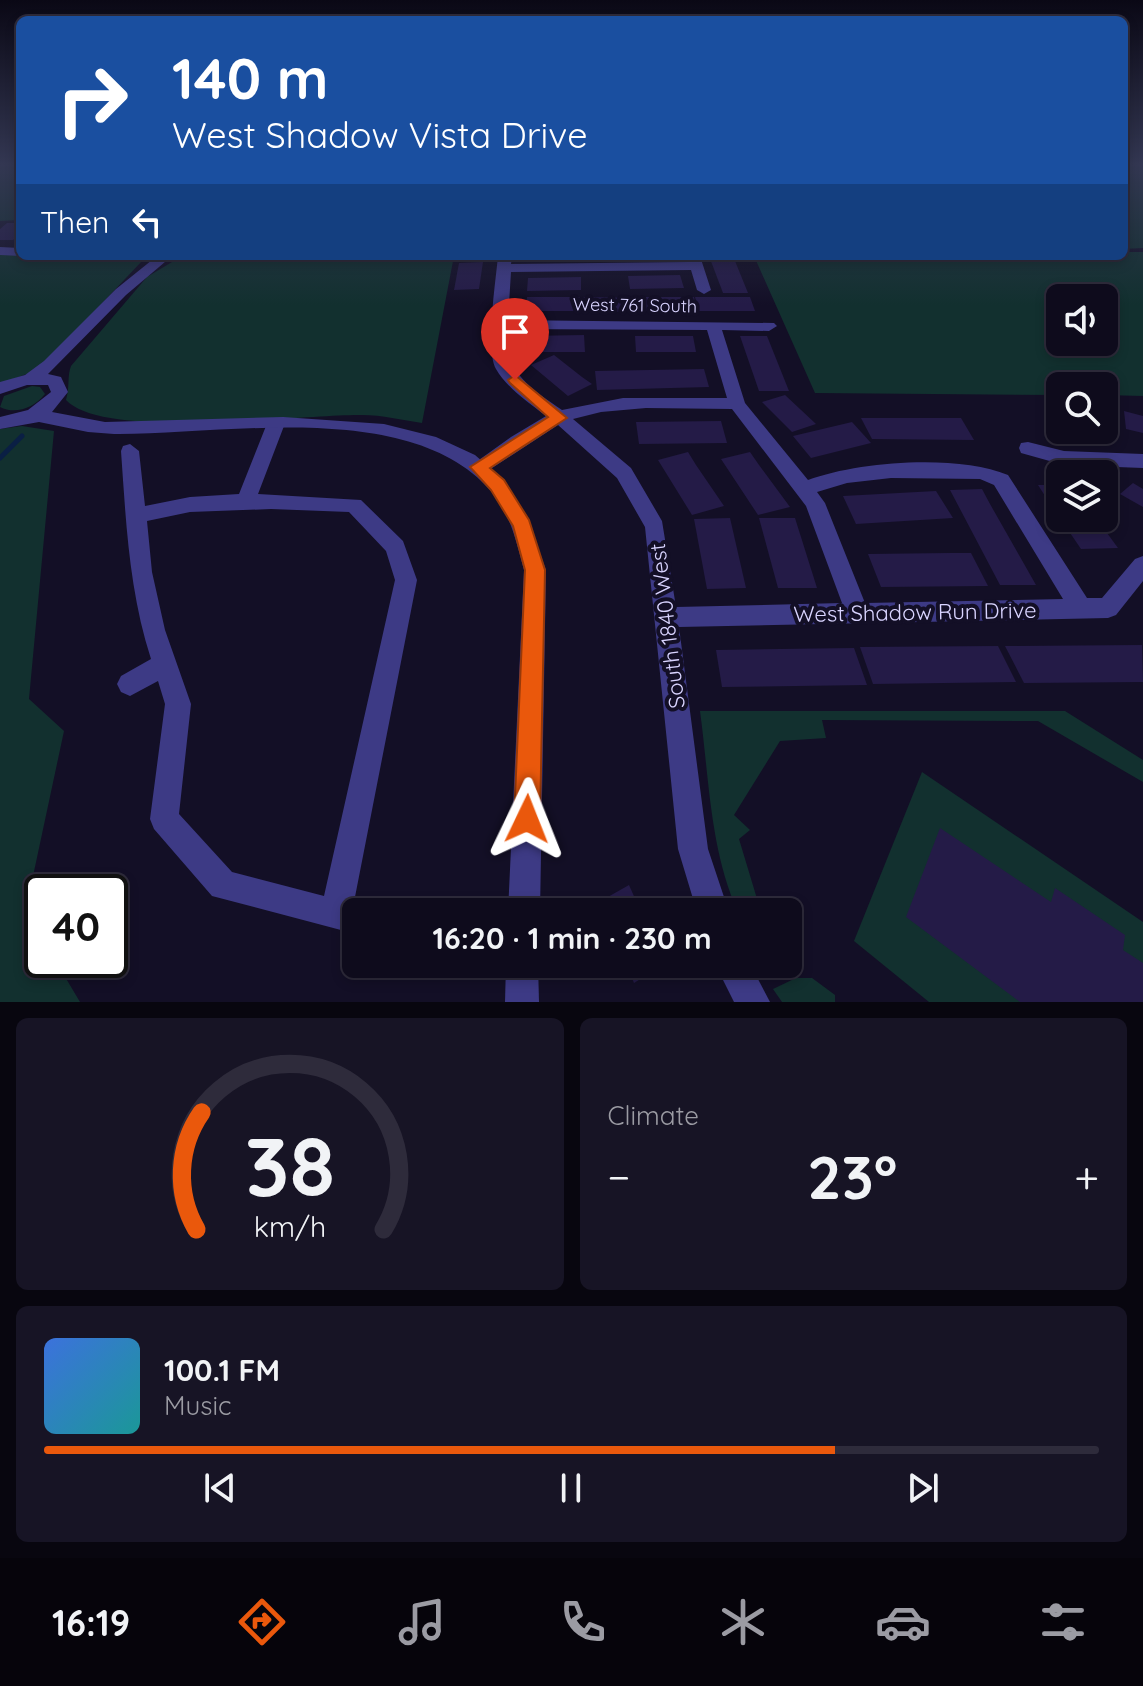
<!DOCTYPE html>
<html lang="en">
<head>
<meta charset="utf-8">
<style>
	:root { --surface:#0e0b1c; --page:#171425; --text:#f1f3f6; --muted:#9b9ba3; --line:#2e2b3b; --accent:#ea580c }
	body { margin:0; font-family:Quicksand,sans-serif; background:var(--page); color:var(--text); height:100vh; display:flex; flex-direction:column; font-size:30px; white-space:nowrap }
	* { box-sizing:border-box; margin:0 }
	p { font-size:26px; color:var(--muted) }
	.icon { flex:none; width:44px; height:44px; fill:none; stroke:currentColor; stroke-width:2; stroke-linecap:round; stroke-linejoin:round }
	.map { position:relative; height:1002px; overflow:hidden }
	.side { display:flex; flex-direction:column; gap:16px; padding:16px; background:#08060f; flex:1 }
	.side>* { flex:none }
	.banner { position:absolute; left:16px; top:16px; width:1112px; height:244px; border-radius:12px; box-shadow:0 4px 12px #0003,0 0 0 2px var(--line); background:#1a4fa0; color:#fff; overflow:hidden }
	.controls { position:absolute; left:1046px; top:284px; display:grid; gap:16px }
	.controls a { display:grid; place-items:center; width:72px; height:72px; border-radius:12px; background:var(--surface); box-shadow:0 4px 12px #0003,0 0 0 2px var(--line); font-size:40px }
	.speed { position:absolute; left:24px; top:874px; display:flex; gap:16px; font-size:40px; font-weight:700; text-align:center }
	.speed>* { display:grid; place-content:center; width:104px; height:104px; border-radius:50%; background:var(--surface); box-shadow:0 4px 12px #0003,0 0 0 2px var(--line); line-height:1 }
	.speed .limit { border:4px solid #111; border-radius:12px; background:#fff; color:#111 }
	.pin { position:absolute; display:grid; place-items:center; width:68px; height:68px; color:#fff; margin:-82px -34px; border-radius:50% 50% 50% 0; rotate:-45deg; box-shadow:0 0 8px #0007 }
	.pin .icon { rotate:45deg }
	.me { position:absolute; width:88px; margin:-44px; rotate:2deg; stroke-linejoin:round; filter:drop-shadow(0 0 6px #0008) }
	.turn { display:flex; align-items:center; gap:28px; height:168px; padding:0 24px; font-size:36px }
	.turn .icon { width:104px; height:104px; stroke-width:2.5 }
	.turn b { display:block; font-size:56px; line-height:68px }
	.then { display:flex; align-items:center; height:76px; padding:0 24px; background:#0003; gap:16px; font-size:30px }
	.big { font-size:60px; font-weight:700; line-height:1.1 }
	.side .tile { flex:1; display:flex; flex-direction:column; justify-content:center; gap:12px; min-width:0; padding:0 28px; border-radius:12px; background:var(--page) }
	.side .dial { align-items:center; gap:0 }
	.dial svg { height:208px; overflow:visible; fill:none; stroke:var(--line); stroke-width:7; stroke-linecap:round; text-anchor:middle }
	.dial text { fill:var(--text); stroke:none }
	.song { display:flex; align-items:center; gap:24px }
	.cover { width:96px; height:96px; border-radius:12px; background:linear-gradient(135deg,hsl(220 70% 55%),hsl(180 70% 35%)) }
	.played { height:8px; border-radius:4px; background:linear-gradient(90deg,var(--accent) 75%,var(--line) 75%) }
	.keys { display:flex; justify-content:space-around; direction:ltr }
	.heat { display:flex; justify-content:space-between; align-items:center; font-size:44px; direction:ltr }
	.side .tiles { flex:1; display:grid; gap:16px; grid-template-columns:1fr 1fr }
	.tile:last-child { grid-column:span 2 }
	.trip { position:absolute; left:342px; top:898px; width:460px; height:80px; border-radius:12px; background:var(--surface); box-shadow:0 4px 12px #0003,0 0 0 2px var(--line); font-weight:700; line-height:80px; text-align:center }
	.menu { display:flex; height:128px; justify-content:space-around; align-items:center; background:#06040b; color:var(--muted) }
	.menu .icon { width:56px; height:56px }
	.menu .active { color:var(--accent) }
	.menu b { font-size:36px; color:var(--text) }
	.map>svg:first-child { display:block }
	.green { fill:#12302f; fill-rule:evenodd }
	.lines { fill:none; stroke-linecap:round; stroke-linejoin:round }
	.stream { stroke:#0a1f44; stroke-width:5 }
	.building { fill:#241b47 }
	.minor { fill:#3d3a85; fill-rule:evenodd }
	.tertiary { fill:#3d3a85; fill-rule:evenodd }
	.route { fill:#ea580c; stroke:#983908; stroke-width:2 }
	.labels { text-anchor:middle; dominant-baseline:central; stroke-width:8; stroke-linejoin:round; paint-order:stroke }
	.far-street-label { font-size:18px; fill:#d9d4ff; stroke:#130f26 }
	.street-label { font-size:22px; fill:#d9d4ff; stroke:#130f26 }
</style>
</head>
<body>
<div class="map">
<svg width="1143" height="1002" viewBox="0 0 1143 1002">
	<rect width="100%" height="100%" fill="#130f26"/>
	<g class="green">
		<polygon points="0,164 20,164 20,220 0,221"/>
		<polygon points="1124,164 1143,164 1143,248 1124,249"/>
		<path d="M 1124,252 L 1143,252 L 1143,396 L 1104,395 L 1104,386 L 1060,386 L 1060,395 L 815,393 L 754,256 L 1033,256 L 1036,258 L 1124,256 ZM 1060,298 L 1104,298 L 1104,342 L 1060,342 Z"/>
		<polygon points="0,255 133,256 142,261 40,369 0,384"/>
		<path d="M 182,256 L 454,256 L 422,423 C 402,420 382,415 362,415 C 302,414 104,441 66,400 C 70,386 67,376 71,366 L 147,277 Z"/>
		<path d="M 32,386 L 40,387 L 45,394 C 34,408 15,415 0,407 L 4,396 Z"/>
		<polygon points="22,426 54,431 29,699 64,731 26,909 42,937 42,960 55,960 80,1002 0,1002 0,429"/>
		<path d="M 700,711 L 1065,711 L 1143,760 L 1143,782 L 1038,721 L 822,720 L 826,738 L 780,741 L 734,815 L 750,830 L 739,839 L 761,912 L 738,912 C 710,851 709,777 700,711 Z"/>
		<polygon points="922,772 1143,922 1143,1002 929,1002 854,941"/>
		<polygon points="796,978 812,978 835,995 835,1002 782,1002 773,989"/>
	</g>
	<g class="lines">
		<polyline class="stream" points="0,458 22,436"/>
	</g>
	<g class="building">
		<polygon points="7,223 20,223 20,234 13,240 0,240 0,229"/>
		<polygon points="709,256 733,256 748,293 723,293"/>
		<polygon points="483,262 479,289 454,290 459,263"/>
		<polygon points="680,275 684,288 630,289 628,276"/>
		<polygon points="581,277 581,290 527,291 528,278"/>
		<polygon points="527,297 581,297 582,311 525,311"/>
		<polygon points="583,297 638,298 639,312 583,311"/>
		<polygon points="639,297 694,297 697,311 641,311"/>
		<polygon points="695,297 750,297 755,311 699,311"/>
		<polygon points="584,335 585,352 525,352 526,336"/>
		<polygon points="635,336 693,336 696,352 636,352"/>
		<polygon points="740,336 767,336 789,391 759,391"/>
		<polygon points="554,355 582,377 592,384 568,396 531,365"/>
		<polygon points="704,369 709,387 597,390 595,371"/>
		<polygon points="785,395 816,424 792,432 762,402"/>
		<polygon points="1124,411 1143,416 1143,433 1126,429"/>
		<polygon points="861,418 961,418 974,440 872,439"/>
		<polygon points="721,421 727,443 639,444 636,422"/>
		<polygon points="852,422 871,443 811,458 793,436"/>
		<polygon points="688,452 696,465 724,506 692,515 658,460"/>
		<polygon points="750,452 759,465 790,507 758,515 721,459"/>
		<polygon points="1133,483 1143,489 1143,507 1120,494"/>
		<polygon points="1038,485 1060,485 1060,518 1047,499"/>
		<polygon points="982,489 990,504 1036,585 1000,585 950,490"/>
		<polygon points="936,491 953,518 856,524 843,496"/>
		<polygon points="730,518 746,588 707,589 694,519"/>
		<polygon points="759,518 795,518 817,588 778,588"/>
		<polygon points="1060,518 1096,518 1118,548 1081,549"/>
		<polygon points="950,553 971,553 988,586 881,587 868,554"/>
		<polygon points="998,646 1016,682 873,684 860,647"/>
		<polygon points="1005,646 1142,645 1143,682 1024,683"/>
		<polygon points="854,648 867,685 722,687 716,650"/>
		<polygon points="940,828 1051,902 1055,888 1125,935 1123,950 1143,963 1143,1002 1020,1002 906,917"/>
		<polygon points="629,885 641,912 603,912 599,902"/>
		<polygon points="626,964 664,964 634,983"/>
	</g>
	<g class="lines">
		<g class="minor">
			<polygon points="0,247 20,248 20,256 0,255"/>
			<polygon points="137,256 158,256 164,260 157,264"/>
			<path d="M 498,256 L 512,256 L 511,264 L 688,262 L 686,256 L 700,256 L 711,290 L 704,294 L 697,290 L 691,270 L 511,272 L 508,320 L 774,323 L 777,326 L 769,331 L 722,330 L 745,403 L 808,480 C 859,461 958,454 1008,475 L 1087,598 L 1102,598 L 1135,559 L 1143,556 L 1143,581 L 1116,615 L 1108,618 L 679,627 L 708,849 L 729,912 L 697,912 L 678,849 L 645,527 L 617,478 L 558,425 L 486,472 L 479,474 L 469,467 L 511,437 L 546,416 C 529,403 507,388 496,369 C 485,351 496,279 498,256 ZM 507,329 L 707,330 L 727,398 L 623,398 L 562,410 C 529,387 505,373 507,329 ZM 646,408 L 732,409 L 806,506 L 842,603 L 676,607 L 662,521 L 631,468 L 573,419 L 601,412 ZM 891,478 L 980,479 L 994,485 L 1063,599 L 865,603 L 825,503 L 817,492 L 847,483 Z"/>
			<path d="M 275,420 L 284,426 L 258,494 L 361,500 L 403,541 L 417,580 L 354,902 L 367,907 L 369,912 L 356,912 L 356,934 L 212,896 L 154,829 L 150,819 L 165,704 L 158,681 L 130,696 L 121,692 L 117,684 L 121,676 L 151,659 C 129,591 126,522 121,451 L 123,446 L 130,444 L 139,451 L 145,506 L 190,497 L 239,494 L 266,426 ZM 271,509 L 349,512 L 386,551 L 395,580 L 324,896 L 232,872 L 179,814 L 191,704 L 165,630 L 152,572 L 147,521 L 190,512 Z"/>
			<polygon points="1028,442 1064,451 1143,454 1143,468 1064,465 1021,453 1019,448 1021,443"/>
			<polygon points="715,964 750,964 770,1002 734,1002"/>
		</g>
		<g class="tertiary">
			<path d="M 157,256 L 172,256 L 126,295 L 48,374 L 61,377 L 68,392 L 52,412 L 105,422 L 283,417 L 384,424 L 436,437 L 475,455 L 505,481 L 526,516 L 546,570 L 540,912 L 508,912 L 524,570 C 517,544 510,512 491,491 C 410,398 224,435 114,434 L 88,432 L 39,422 L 0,429 L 0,417 L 28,410 L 51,392 L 48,385 L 27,385 L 0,394 L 0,382 L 25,375 L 44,361 L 116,289 Z"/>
			<polygon points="506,964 538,964 539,1002 505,1002"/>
		</g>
	</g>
	<linearGradient id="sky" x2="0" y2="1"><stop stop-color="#0a0815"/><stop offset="0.54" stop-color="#333752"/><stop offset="1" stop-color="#333752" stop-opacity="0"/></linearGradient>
	<rect width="1143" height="305" fill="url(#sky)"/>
	<polygon class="route" points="515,375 567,418 490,468 504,480 529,520 545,570 540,819 536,828 527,832 518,828 514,819 525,570 513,526 491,490 470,467 548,417 510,383 508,380"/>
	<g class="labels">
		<g class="far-street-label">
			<text transform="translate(635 305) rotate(1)">West 761 South</text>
		</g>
		<g class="street-label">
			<text transform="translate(915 612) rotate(-1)">West Shadow Run Drive</text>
			<text transform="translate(667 626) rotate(-97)">South 1840 West</text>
		</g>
	</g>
</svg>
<div class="controls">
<a><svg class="icon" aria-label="sound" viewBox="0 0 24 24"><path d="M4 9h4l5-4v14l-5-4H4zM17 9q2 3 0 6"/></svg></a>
<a><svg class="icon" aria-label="search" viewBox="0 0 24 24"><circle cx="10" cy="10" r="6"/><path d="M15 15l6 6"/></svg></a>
<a><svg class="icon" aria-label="layers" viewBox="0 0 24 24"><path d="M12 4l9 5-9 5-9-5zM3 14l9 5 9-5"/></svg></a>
</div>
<div class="speed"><div class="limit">40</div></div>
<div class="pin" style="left:515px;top:380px;background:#d93025"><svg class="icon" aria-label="arrive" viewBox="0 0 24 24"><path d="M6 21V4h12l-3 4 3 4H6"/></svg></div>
<svg class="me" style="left:527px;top:819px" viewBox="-20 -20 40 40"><path d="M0-17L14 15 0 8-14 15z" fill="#ea580c" stroke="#fff" stroke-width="4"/></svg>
<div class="trip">16:20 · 1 min · 230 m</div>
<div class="banner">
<div class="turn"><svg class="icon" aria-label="right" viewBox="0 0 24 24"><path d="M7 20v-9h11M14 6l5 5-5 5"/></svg><div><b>140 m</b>West Shadow Vista Drive</div></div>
<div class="then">Then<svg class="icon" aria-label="left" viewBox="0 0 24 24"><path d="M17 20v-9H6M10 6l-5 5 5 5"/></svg></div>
</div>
</div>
<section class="side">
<div class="tiles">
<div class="tile dial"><svg viewBox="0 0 100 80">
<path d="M14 69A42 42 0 1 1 86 69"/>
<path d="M14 69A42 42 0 0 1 16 24" stroke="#ea580c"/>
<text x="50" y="56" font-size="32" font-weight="700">38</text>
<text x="50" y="72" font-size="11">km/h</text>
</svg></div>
<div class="tile"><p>Climate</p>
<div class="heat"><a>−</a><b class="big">23°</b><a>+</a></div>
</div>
<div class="tile">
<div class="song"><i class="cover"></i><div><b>100.1 FM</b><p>Music</p></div></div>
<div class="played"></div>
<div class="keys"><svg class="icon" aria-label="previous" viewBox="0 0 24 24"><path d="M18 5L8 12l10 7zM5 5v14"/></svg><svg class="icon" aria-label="pause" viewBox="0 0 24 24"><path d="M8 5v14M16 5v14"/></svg><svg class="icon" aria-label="next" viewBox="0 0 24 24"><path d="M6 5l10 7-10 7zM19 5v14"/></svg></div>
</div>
</div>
</section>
<nav class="menu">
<b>16:19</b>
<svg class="icon active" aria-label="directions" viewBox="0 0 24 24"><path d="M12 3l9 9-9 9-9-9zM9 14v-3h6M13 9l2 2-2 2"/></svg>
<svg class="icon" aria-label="music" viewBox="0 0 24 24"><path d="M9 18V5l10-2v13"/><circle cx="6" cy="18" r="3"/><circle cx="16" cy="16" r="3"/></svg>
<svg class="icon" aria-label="phone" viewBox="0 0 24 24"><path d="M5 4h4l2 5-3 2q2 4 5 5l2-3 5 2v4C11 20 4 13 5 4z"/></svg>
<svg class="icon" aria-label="climate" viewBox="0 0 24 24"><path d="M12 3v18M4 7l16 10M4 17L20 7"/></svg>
<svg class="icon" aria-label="car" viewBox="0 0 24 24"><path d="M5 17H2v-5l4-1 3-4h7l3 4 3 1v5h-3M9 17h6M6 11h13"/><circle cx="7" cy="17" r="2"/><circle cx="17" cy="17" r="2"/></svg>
<svg class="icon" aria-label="filters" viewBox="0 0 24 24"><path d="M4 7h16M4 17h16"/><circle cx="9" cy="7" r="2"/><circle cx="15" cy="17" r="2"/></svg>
</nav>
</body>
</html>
